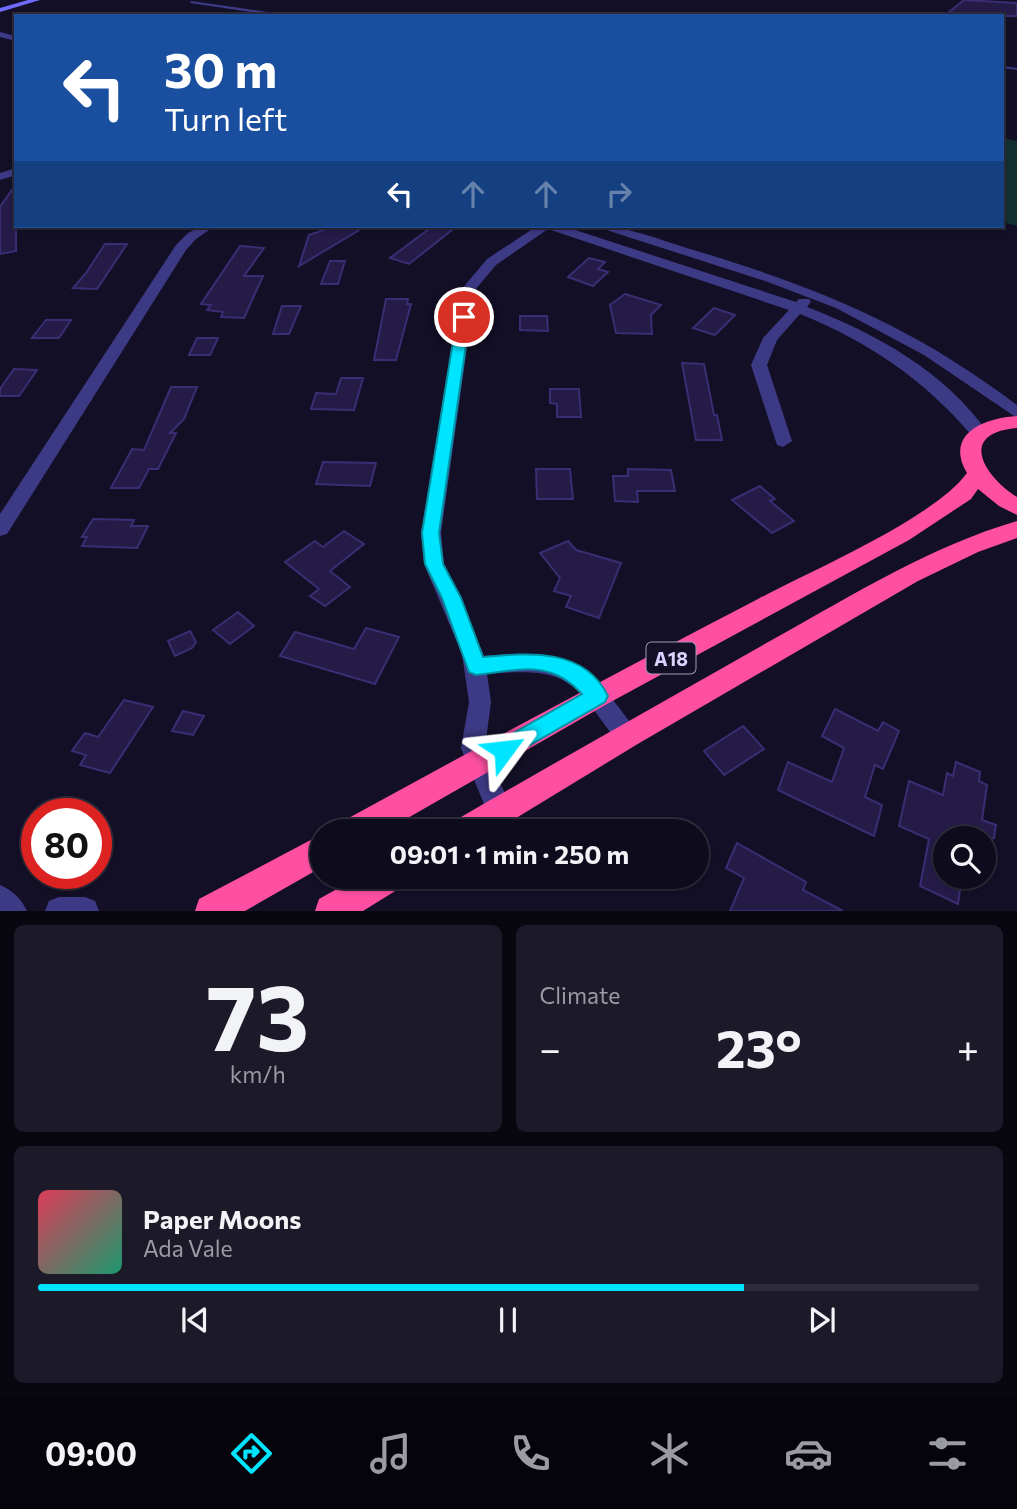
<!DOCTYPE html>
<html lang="en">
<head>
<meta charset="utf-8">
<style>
	:root { --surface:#0e0b1c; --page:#1c1929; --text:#f1f3f6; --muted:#9b9ba3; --line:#2e2b3b; --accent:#00e5ff }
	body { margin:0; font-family:Commissioner,sans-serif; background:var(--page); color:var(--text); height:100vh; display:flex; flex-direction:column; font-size:26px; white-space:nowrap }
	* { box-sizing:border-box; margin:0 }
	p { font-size:23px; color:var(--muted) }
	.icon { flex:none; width:38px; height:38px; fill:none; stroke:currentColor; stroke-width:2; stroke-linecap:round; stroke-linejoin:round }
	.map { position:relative; height:911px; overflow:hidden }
	.side { display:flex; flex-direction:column; gap:14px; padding:14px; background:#08060f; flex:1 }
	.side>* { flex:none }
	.banner { position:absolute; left:14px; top:14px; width:990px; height:214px; border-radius:0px; box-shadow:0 2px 5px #0004,0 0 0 2px var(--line); background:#1a4fa0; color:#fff; overflow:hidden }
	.fabs { position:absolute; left:933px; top:826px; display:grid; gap:14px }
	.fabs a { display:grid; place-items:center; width:63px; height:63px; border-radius:50%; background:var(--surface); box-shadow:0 2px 5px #0004,0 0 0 2px var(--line); font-size:35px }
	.speed { position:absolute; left:21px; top:798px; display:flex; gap:14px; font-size:35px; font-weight:700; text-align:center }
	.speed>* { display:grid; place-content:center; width:91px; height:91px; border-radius:50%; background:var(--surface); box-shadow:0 2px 5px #0004,0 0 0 2px var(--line); line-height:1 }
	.speed .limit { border:10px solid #d22; background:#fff; color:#111 }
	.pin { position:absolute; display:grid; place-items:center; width:60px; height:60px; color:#fff; margin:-30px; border:4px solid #fff; border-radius:50%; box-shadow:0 2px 7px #0007 }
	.me { position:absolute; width:77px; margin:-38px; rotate:60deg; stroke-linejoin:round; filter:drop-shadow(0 0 5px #0008) }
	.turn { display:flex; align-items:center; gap:24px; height:147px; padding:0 35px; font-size:32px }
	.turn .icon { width:91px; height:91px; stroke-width:2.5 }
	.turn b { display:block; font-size:49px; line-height:60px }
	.lanes { display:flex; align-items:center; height:66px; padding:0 35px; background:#0003; justify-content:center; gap:35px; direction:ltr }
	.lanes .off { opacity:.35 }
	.big { font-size:52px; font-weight:700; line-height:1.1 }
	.side .card { flex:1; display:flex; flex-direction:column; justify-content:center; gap:10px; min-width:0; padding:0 24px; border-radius:10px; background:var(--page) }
	.side .dial { align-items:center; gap:0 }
	.dial b { font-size:91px; line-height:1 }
	.song { display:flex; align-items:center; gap:21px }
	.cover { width:84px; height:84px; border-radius:10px; background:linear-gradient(135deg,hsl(350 70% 55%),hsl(160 70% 35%)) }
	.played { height:7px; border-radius:4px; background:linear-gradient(90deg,var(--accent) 75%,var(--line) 75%) }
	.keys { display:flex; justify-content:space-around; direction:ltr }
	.heat { display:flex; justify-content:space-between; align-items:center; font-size:38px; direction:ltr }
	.side .tiles { flex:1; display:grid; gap:14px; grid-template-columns:1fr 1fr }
	.card:last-child { grid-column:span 2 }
	.trip { position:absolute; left:310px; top:819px; width:399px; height:70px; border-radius:35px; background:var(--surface); box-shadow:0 2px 5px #0004,0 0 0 2px var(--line); font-weight:700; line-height:70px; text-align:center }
	.tabs { display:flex; height:112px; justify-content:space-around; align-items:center; background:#06040b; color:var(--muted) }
	.tabs .icon { width:49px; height:49px }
	.tabs .active { color:var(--accent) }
	.tabs b { font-size:32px; color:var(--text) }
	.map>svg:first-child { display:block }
	.green { fill:#12302f }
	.building { fill:#241b47; stroke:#3b2d73; stroke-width:2 }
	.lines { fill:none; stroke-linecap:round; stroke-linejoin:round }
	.lane { fill:#3d3a85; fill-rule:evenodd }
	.street { fill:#3d3a85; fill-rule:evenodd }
	.secondary { fill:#6f6bff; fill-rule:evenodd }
	.highway { fill:#ff4fa3; fill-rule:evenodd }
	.route { fill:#00e5ff; stroke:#0095a6; stroke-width:2 }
	.labels { text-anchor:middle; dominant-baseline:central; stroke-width:7; stroke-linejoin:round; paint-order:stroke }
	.shield { fill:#130f26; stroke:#9e99be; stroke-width:2 }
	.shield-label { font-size:19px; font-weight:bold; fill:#d9d4ff }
</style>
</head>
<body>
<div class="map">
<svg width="1017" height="911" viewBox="0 0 1017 911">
	<rect width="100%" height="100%" fill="#130f26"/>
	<polygon class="green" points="1003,138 1017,141 1017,226 1003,222"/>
	<g class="building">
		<polygon points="964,0 1017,3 1017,16 944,16"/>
		<polygon points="16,184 16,251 0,254 0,207"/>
		<polygon points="335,226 366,226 299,266 309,235"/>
		<polygon points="433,226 457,226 409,264 390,258"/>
		<polygon points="105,244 127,244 97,289 73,288 86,273"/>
		<polygon points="240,246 264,248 244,276 263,276 244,318 221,317 223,312 207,310 211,305 201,304"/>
		<polygon points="589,258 605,262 598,269 608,272 593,286 568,277"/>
		<polygon points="330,261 345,261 338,284 321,284"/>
		<polygon points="625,294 661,305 651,315 652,334 616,333 610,305"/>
		<polygon points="386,299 408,299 407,304 411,304 396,360 374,360"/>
		<polygon points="282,306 301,306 289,334 273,334"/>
		<polygon points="714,308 735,315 715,335 693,328"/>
		<polygon points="520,316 547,316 548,331 520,330"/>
		<polygon points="46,320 71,320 59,338 32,338"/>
		<polygon points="197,338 218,338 210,355 189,355"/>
		<polygon points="682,363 704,364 714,415 717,415 722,440 696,440"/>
		<polygon points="14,369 37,370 19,396 0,396 0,389"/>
		<polygon points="341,378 363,378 354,410 311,409 316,393 336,394"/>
		<polygon points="171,387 197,387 184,419 170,433 176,433 158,469 149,469 139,488 111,488 132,449 144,450"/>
		<polygon points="550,389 579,389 581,417 557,417 557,404 550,403"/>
		<polygon points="323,462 376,463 370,486 316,484"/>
		<polygon points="536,469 570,469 573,499 537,499"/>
		<polygon points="628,469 671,470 675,491 637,491 638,502 615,501 613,476 628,476"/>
		<polygon points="760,486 775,499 770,501 794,521 772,533 732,500"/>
		<polygon points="93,519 134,520 131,526 148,526 137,548 82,546 87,537 82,537"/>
		<polygon points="344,531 364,544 330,571 350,587 325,606 310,596 319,589 285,562 315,541 323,547"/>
		<polygon points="568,541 576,550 621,563 599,618 566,607 571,596 554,591 560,578 540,553"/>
		<polygon points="238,612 254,626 230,644 213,630"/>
		<polygon points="366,628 399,637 375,684 280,656 295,632 354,649"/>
		<polygon points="190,631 196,642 192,648 175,656 168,641"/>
		<polygon points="124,700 153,707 110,773 80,765 86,755 72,751 85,733 98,737"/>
		<polygon points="835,709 878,731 883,722 899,731 883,769 875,765 865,797 882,805 874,836 778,790 788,762 832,782 844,748 822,736"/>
		<polygon points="183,711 204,716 193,735 172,731"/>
		<polygon points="743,726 764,749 724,775 704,751"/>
		<polygon points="956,762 980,772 979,781 987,785 982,820 996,825 994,838 945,838 945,877 962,877 958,904 920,886 929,839 899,826 909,781 943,795 947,773 953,776"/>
		<polygon points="737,843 806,882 803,890 843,911 730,911 744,878 726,868"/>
	</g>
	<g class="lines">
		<g class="lane">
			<polygon points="191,1 290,15 292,16 279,16 190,3"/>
			<polygon points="1003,66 1017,68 1017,70 1003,68"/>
		</g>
		<g class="street">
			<polygon points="0,32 16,36 16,41 0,37"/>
			<polygon points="16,168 16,175 0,180 0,173"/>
			<polygon points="201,226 215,226 196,239 186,250 7,534 0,536 0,514 176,245 188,233"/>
			<path d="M 537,226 L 563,226 L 796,302 L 799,299 L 809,299 L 811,302 L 807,307 C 875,333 946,372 988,433 L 985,437 L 973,437 C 925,380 869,342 800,314 L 777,340 L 767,365 L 792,441 L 783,447 L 777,445 L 751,365 L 763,338 L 789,310 L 548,229 L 496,265 L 475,290 L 441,533 L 444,564 L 461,598 L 484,656 C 539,651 573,650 610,696 C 620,709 631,722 638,736 L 634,743 L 626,747 L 618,743 C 572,679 569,667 487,674 L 491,702 L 485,748 L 513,812 L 509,821 L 500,824 L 491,821 L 461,748 L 469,702 L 462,654 L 424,564 L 421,533 L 461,290 L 487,259 Z"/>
			<path d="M 594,226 C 625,225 657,239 687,248 C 814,286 910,324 1017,405 L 1017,418 L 924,355 L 836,308 L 768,282 Z"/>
			<path d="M 0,885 C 13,891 21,898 27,911 L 0,911 Z"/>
			<polygon points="59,897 85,897 95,901 99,911 45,911 49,901"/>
		</g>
		<polygon class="secondary" points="28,0 40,0 0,12 0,8"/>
		<g class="highway">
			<path d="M 1017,416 L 1017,428 C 957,433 984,476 1017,497 L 1017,515 L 999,506 L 978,489 L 971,499 L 909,540 L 607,704 L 385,831 L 341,831 L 345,820 C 482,745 619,671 758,599 C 812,570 933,519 967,473 C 944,434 984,418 1017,416 Z"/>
			<path d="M 1017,521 L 1017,538 L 978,552 L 918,581 L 636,745 L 495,831 L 452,831 L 456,820 C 563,758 671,697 779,636 C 856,593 932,546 1017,521 Z"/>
			<polygon points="322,834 322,867 245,911 195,911 199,899"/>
			<polygon points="358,877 405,877 400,888 363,911 315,911 319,899"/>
		</g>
	</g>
	<path class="route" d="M 464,313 L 470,317 L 439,533 L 443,564 L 461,598 L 483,657 C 528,653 584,647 608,696 L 605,702 L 504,760 L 496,757 L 493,750 L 496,743 L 582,694 C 551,659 518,670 476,675 L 469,672 L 442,598 L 425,564 L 422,533 L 457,317 Z"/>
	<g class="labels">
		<rect class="shield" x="646.5" y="642.5" width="49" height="31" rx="5"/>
		<g class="shield-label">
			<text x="671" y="658">A18</text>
		</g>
	</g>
</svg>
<div class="fabs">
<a><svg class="icon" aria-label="search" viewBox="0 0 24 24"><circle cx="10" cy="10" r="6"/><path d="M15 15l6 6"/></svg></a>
</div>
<div class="speed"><div class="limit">80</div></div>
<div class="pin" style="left:464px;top:317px;background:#d93025"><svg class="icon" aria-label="arrive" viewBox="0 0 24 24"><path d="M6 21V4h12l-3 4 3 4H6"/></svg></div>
<svg class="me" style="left:504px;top:750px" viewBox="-20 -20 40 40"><path d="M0-17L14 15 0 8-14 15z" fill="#00e5ff" stroke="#fff" stroke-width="4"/></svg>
<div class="trip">09:01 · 1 min · 250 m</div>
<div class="banner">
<div class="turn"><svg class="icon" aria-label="left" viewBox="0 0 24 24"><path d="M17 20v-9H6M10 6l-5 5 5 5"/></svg><div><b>30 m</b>Turn left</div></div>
<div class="lanes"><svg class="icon" aria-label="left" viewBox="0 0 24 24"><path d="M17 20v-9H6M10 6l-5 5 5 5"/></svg><svg class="icon off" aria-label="ahead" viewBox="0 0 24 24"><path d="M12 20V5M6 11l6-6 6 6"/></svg><svg class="icon off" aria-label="ahead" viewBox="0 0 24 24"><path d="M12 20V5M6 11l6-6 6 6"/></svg><svg class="icon off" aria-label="right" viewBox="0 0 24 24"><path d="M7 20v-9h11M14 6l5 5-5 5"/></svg></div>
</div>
</div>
<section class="side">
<div class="tiles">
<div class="card dial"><b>73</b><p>km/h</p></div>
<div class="card"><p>Climate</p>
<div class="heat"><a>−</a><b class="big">23°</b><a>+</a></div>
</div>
<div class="card">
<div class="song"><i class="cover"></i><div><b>Paper Moons</b><p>Ada Vale</p></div></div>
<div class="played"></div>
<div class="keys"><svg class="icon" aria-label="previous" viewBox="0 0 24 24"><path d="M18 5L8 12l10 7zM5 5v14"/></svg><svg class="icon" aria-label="pause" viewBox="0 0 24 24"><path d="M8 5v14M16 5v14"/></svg><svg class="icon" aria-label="next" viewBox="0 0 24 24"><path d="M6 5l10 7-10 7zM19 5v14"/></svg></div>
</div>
</div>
</section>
<nav class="tabs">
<b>09:00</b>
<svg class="icon active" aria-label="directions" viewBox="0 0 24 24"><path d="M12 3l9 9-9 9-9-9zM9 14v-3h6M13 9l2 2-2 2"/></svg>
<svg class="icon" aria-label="music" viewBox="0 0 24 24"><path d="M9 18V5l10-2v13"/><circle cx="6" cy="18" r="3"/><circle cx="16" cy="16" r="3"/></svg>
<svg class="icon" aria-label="phone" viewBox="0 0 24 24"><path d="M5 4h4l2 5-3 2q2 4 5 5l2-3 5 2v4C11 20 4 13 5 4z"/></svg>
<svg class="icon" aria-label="climate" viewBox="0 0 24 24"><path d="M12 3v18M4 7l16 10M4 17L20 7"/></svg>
<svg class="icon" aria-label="car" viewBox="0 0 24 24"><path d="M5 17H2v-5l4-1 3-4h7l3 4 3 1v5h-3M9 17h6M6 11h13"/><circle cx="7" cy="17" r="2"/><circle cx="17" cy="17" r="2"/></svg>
<svg class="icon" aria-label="filters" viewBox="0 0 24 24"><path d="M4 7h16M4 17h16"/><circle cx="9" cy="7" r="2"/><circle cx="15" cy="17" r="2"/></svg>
</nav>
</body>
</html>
